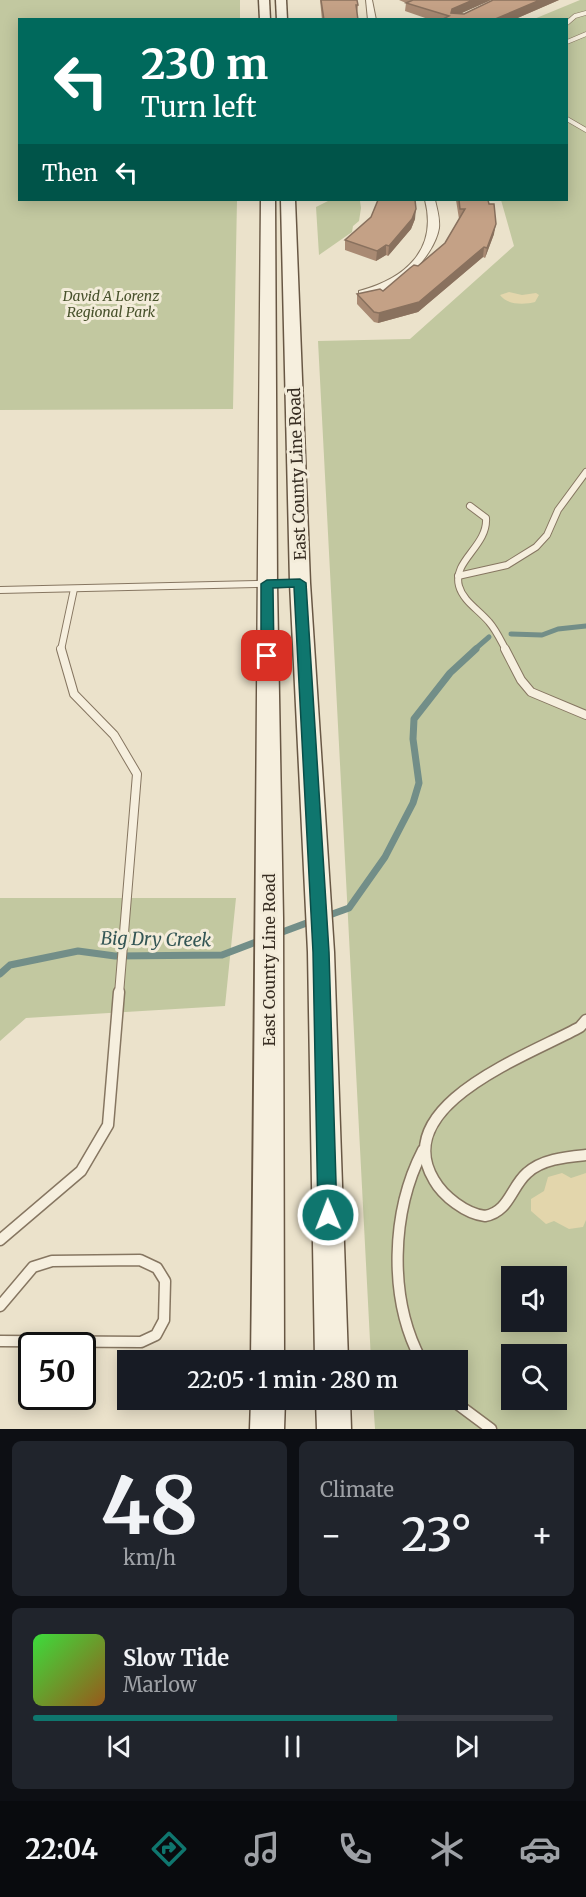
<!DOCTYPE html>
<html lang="en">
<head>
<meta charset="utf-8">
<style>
	:root { --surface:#171b24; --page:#20242c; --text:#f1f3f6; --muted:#9ea1a6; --line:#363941; --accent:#0f766e }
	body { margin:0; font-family:Merriweather,serif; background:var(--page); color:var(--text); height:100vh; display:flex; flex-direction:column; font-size:22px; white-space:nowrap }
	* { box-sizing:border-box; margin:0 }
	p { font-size:20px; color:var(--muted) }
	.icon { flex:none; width:33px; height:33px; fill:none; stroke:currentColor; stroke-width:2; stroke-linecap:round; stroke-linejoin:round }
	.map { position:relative; height:1429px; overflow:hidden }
	.details { display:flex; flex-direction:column; gap:12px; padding:12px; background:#0d0f14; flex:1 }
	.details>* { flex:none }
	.top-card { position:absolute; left:18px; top:18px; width:550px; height:183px; border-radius:0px; box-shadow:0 3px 15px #0003; background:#00695c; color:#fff; overflow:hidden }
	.fabs { position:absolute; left:501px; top:1266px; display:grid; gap:12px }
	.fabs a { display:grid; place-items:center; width:66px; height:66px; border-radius:0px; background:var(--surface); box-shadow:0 3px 15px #0003; font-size:30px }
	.speed { position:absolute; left:18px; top:1332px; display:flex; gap:12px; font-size:30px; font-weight:700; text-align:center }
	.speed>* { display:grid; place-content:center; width:78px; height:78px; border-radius:50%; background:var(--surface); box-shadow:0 3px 15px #0003; line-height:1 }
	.speed .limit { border:3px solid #111; border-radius:9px; background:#fff; color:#111 }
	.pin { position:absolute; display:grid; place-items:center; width:51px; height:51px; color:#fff; margin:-26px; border-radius:12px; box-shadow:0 3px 9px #0006 }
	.me { position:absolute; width:66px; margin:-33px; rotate:359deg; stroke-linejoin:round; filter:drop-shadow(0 0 4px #0008) }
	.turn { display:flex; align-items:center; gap:21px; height:126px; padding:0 24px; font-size:27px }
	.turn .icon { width:78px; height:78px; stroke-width:2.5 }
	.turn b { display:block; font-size:42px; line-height:51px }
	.then { display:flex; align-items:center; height:57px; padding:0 24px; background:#0003; gap:12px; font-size:22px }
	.big { font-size:45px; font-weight:600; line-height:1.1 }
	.details .widget { flex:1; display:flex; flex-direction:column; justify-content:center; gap:9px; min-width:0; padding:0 21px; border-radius:9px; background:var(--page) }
	.details .dial { align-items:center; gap:0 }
	.dial b { font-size:78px; line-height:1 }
	.song { display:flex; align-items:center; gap:18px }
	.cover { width:72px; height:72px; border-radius:9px; background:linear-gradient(135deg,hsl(120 70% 55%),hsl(30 70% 35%)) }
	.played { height:6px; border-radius:3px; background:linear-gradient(90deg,var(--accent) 70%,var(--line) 70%) }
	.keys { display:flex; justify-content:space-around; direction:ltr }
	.heat { display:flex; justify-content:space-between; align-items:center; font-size:33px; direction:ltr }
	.details .tiles { flex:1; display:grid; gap:12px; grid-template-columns:1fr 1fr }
	.widget:last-child { grid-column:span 2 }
	.trip { position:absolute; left:117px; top:1350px; width:351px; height:60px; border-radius:0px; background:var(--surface); box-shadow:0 3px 15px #0003; font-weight:600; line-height:60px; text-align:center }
	.menu { display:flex; height:96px; justify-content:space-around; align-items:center; background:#090b0e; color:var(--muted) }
	.menu .icon { width:42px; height:42px }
	.menu .on { color:var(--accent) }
	.menu b { font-size:27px; color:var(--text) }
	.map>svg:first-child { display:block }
	.green { fill:#c2c8a0; fill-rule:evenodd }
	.sand { fill:#e3d6ac }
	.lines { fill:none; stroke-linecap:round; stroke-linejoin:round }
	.stream-far1 { stroke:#728e88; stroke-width:5 }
	.stream { stroke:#728e88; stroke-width:7 }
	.service-far3-casing { stroke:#867661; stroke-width:5 }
	.service-far2-casing { stroke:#867661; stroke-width:8 }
	.service-far1-casing { stroke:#867661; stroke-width:10 }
	.service-casing { stroke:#867661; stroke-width:13 }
	.minor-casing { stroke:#867661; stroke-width:2 }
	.secondary-casing { stroke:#685744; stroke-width:3 }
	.service-far3 { stroke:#f6efde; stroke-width:4 }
	.service-far2 { stroke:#f6efde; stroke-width:6 }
	.service-far1 { stroke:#f6efde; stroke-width:8 }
	.service { stroke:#f6efde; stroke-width:10 }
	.minor { fill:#f6efde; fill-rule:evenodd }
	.secondary { fill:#f6efde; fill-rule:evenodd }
	.wall { fill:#a98a73 }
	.shaded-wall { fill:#89715e }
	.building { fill:#c4a186; stroke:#89715e; stroke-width:1.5 }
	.route { fill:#0f766e; stroke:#0a4d48; stroke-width:1.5 }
	.labels { text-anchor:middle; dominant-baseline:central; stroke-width:6; stroke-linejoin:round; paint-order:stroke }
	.far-park-label { font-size:14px; font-style:italic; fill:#48522c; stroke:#f3ecda }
	.street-label { font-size:16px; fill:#382e23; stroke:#f3ecda }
	.water-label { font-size:18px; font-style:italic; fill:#345655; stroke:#f3ecda }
</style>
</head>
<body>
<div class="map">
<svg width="586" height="1429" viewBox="0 0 586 1429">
	<rect width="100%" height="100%" fill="#ebe2cb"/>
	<g class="green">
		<polygon points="0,0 240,0 240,19 20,20 20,200 237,200 233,409 0,410"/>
		<path d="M 580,0 L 586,0 L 586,1429 L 375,1429 L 373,1400 L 458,1400 L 458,1360 L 371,1360 L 318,341 L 410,339 L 514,246 L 501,200 L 567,200 L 567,20 L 534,19 ZM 512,1276 L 556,1276 L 556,1322 L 512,1322 ZM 512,1354 L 556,1354 L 556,1400 L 512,1400 Z"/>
		<polygon points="330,200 377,200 360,201 361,208 359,221 353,226 352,232 319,255 316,207"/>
		<polygon points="0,898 236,898 225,1006 26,1018 0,1041"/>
	</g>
	<g class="sand">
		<path d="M 509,292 L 522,295 L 536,293 L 539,295 L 535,302 C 524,305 507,305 500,295 Z"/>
		<polygon points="562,1173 571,1178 586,1173 586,1220 583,1227 569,1229 554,1221 546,1224 531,1211 531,1199 544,1191 548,1177"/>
	</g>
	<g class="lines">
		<g class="stream-far1">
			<polyline points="511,634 542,635 558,629 586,626"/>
			<polyline points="474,650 489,637"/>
		</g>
		<g class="stream">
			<polyline points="324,917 349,908 385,857 413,803 419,783 413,739 414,719 450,673 476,649"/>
			<polyline points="277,934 312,921"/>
			<polyline points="0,974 10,965 78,951 115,956 222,955 261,940"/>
		</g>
		<defs>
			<g id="service-far3">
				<polyline points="567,23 575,16 586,13"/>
				<polyline points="567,42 586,34"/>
				<polyline points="567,119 586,130"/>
			</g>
			<g id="service-far2">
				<path d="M 470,506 L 486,518 C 488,546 452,561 459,586 C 463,601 479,610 489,622 C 496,630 501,641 506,650"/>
				<polyline points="458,576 507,565 536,547 547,535 558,510 586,472"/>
				<polyline points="0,590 299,583"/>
				<polyline points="61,650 74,589"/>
			</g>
			<g id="service-far1">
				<polyline points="61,649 74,694 114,735 137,774 119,994"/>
				<polyline points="505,649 521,680 531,692 586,715"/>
			</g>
			<g id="service">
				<path d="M 586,1020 L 580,1027 C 532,1054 388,1104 434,1180 C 443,1196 466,1214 485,1216 C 509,1212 511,1187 527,1173 C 542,1159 566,1157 586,1155"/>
				<polyline points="0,1240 81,1171 108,1125 119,992"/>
				<polyline points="0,1306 33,1267 52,1261 140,1260 157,1268 165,1281 164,1320 156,1335 141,1342 0,1341"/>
				<path d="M 421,1360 C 388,1298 391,1212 423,1150"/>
				<polyline points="452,1400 491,1429"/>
			</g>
			<g id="minor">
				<polygon points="366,0 372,0 376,20 368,20"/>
				<path d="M 425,200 L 435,200 C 437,209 440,218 439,228 C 434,258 392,300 359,295 L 359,291 C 405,279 438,250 425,200 Z"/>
			</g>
			<g id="secondary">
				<polygon points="259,0 269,0 270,20 260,20"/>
				<polygon points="276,0 286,0 287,20 277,20"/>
				<path d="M 261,200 L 275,200 L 277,584 L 283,918 L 284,1360 L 251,1360 C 256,973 257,587 261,200 Z"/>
				<polygon points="281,200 295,200 310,583 334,952 348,1360 315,1360 308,952 290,583"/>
				<polygon points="251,1400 285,1400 284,1429 250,1429"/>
				<polygon points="316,1400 350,1400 351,1429 317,1429"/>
			</g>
		</defs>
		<use href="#service-far3" class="service-far3-casing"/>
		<use href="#service-far2" class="service-far2-casing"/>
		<use href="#service-far1" class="service-far1-casing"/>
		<use href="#service" class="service-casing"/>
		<use href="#minor" class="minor-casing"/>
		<use href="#secondary" class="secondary-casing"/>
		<use href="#service-far3" class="service-far3"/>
		<use href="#service-far2" class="service-far2"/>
		<use href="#service-far1" class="service-far1"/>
		<use href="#service" class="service"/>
		<use href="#minor" class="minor"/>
		<use href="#secondary" class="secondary"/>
	</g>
	<g class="wall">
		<polygon points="320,0 357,0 358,5 357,14 358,20 322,20"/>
		<polygon points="399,0 491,0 461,13 464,14 493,0 559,0 513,20 431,20 405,11 406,3"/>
		<polygon points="456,200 488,200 494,234 485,258 483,257 418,312 378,323 374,322 357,304 357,294 383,291 418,266 445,243 459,219"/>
		<polygon points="415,219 411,229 388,256 386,255 376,261 345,250 345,240"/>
	</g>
	<g class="shaded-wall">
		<polygon points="473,0 491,0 451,18 452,9"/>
		<polygon points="540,0 559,0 513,20 493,20"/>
		<polygon points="416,209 415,219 411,229 388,256 389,246"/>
		<polygon points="496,224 494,234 485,258 487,248"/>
		<polygon points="386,245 386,255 376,261 377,251"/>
		<polygon points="484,247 483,257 418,312 378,323 379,313"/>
	</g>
	<g class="building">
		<polygon points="321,0 357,0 358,5 356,5 358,20 324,20"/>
		<polygon points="413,0 473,0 452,9 451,13 464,14 493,0 540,0 493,20 441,20 449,16 406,3"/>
		<polygon points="378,200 415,200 416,209 412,219 389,246 386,245 377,251 345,240 371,217"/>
		<polygon points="459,200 488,200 489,204 494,204 496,224 487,248 484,247 419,302 379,313 374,312 357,294 380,289 383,291 410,268 414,265 418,266 445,243 465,209 460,209"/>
	</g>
	<polygon class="route" points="300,579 306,583 329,952 337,1215 334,1221 328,1224 321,1221 318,1215 313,952 294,587 273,588 274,656 267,660 261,656 261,584 267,580"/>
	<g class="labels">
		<g class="far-park-label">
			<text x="111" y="296">David A Lorenz<tspan x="111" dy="16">Regional Park</tspan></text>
		</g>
		<g class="street-label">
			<text transform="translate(297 474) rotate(-92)">East County Line Road</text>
			<text transform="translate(269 960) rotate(-90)">East County Line Road</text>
		</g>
		<g class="water-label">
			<text transform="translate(156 939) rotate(1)">Big Dry Creek</text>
		</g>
	</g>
</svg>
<div class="fabs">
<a><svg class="icon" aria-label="sound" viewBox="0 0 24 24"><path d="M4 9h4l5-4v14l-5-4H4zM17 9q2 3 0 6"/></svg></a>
<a><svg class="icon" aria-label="search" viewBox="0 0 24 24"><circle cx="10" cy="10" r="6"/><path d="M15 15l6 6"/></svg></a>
</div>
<div class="speed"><div class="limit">50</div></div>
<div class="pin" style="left:267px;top:656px;background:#d93025"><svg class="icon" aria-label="arrive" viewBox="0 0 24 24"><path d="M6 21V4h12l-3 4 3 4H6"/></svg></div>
<svg class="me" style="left:328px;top:1215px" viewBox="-20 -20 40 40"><circle r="17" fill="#0f766e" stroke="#fff" stroke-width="3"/><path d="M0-11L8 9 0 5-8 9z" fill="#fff"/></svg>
<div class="trip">22:05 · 1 min · 280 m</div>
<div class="top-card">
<div class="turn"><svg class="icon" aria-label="left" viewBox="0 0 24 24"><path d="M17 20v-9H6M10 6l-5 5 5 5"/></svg><div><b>230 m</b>Turn left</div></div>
<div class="then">Then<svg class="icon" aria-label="left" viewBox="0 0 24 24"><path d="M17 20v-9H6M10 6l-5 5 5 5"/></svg></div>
</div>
</div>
<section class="details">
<div class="tiles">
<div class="widget dial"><b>48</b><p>km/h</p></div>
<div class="widget"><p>Climate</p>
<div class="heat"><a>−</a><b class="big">23°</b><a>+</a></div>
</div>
<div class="widget">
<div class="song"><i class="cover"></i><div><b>Slow Tide</b><p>Marlow</p></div></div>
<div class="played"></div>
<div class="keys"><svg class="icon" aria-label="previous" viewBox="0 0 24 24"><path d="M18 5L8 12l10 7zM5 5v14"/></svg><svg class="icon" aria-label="pause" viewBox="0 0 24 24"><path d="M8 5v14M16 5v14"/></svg><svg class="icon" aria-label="next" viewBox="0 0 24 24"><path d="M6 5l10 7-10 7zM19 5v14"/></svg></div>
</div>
</div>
</section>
<nav class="menu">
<b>22:04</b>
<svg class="icon on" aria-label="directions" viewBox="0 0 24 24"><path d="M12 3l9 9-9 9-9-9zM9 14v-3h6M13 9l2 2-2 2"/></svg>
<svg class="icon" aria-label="music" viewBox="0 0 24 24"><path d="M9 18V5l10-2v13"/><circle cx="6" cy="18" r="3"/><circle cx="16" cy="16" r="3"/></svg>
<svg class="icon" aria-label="phone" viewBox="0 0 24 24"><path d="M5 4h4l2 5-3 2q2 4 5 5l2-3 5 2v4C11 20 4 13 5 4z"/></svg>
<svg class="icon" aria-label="climate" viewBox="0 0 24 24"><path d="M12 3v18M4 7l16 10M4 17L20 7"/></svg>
<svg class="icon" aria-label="car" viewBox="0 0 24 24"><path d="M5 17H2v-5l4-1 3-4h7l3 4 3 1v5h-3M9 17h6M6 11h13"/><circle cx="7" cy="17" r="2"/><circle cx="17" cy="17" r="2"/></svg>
</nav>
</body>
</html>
